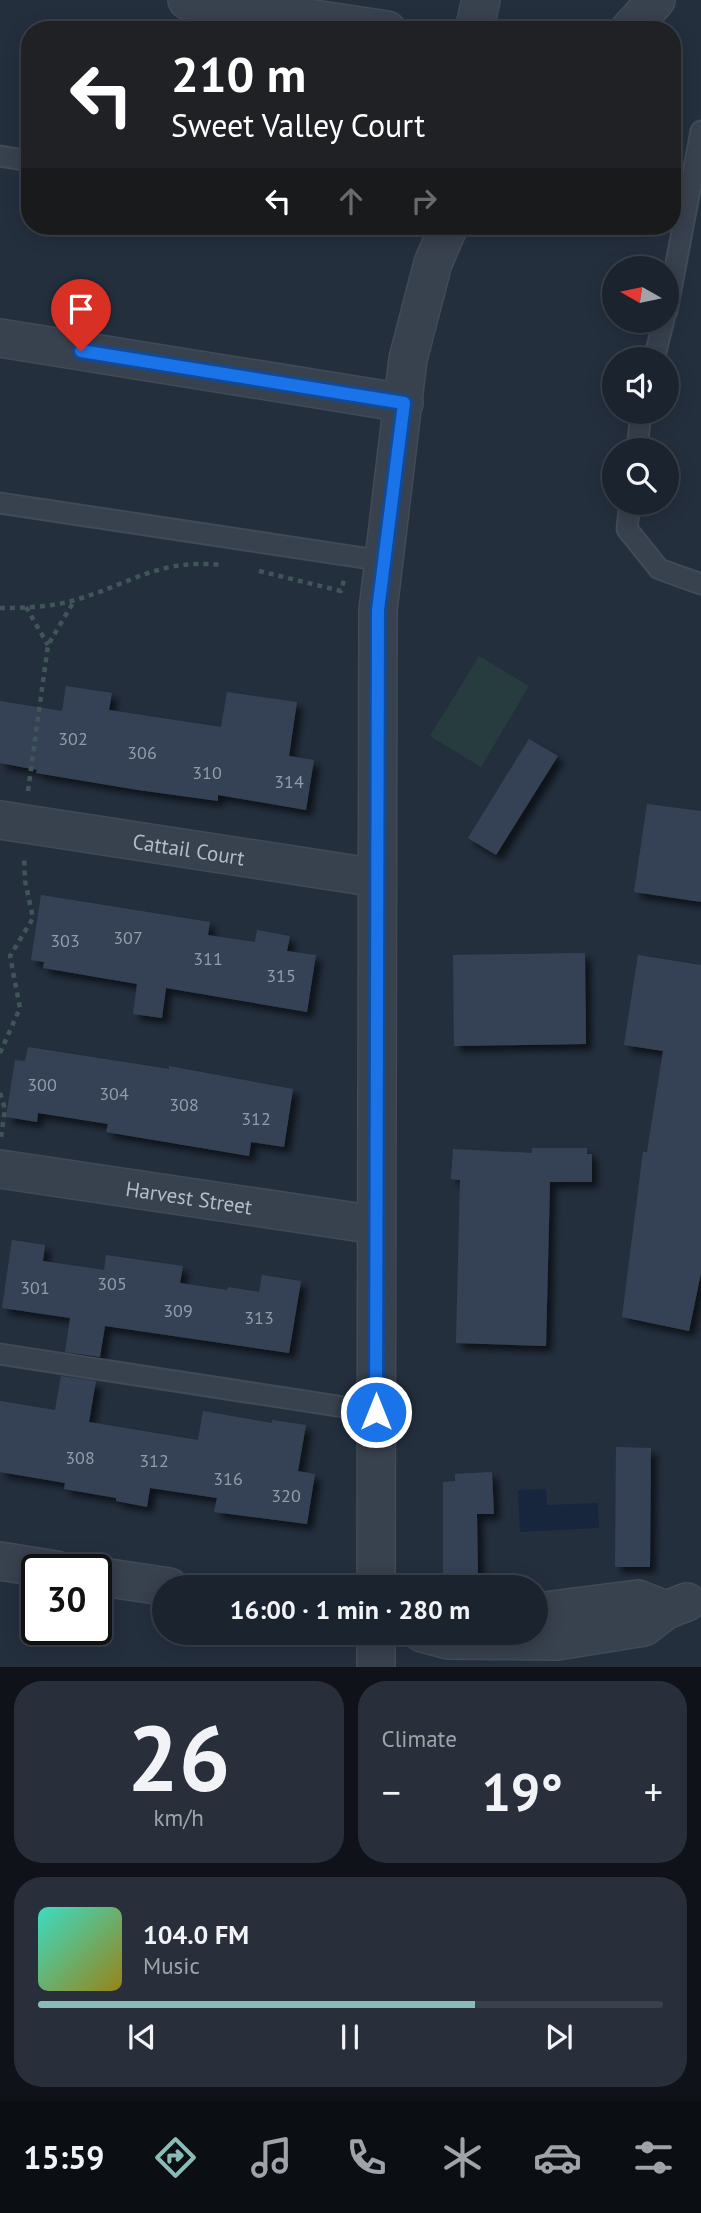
<!DOCTYPE html>
<html lang="en">
<head>
<meta charset="utf-8">
<style>
	:root { --surface:#1b232e; --page:#282f3a; --text:#f1f3f6; --muted:#a0a4aa; --line:#39404a; --accent:#8bbbb9 }
	body { margin:0; font-family:"PT Sans",sans-serif; background:var(--page); color:var(--text); height:100vh; display:flex; flex-direction:column; font-size:26px; white-space:nowrap }
	* { box-sizing:border-box; margin:0 }
	p { font-size:23px; color:var(--muted) }
	.icon { flex:none; width:38px; height:38px; fill:none; stroke:currentColor; stroke-width:2; stroke-linecap:round; stroke-linejoin:round }
	.map { position:relative; height:1667px; overflow:hidden }
	.details { display:flex; flex-direction:column; gap:14px; padding:14px; background:#0f1319; flex:1 }
	.details>* { flex:none }
	.guide { position:absolute; left:21px; top:21px; width:660px; height:214px; border-radius:28px; box-shadow:0 4px 18px #0003,0 0 0 2px var(--line); background:#202124; color:#fff; overflow:hidden }
	.needle { width:46px; rotate:279deg }
	.controls { position:absolute; left:602px; top:256px; display:grid; gap:14px }
	.controls a { display:grid; place-items:center; width:77px; height:77px; border-radius:50%; background:var(--surface); box-shadow:0 4px 18px #0003,0 0 0 2px var(--line); font-size:35px }
	.speed { position:absolute; left:21px; top:1554px; display:flex; gap:14px; font-size:35px; font-weight:700; text-align:center }
	.speed>* { display:grid; place-content:center; width:91px; height:91px; border-radius:50%; background:var(--surface); box-shadow:0 4px 18px #0003,0 0 0 2px var(--line); line-height:1 }
	.speed .limit { border:4px solid #111; border-radius:10px; background:#fff; color:#111 }
	.pin { position:absolute; display:grid; place-items:center; width:60px; height:60px; color:#fff; margin:-72px -30px; border-radius:50% 50% 50% 0; rotate:-45deg; box-shadow:0 0 7px #0007 }
	.pin .icon { rotate:45deg }
	.me { position:absolute; width:77px; margin:-38px; rotate:0deg; stroke-linejoin:round; filter:drop-shadow(0 0 5px #0008) }
	.turn { display:flex; align-items:center; gap:24px; height:147px; padding:0 35px; font-size:32px }
	.turn .icon { width:91px; height:91px; stroke-width:2.5 }
	.turn b { display:block; font-size:49px; line-height:60px }
	.lanes { display:flex; align-items:center; height:66px; padding:0 35px; background:#0003; justify-content:center; gap:35px; direction:ltr }
	.lanes .off { opacity:.35 }
	.big { font-size:52px; font-weight:700; line-height:1.1 }
	.details .widget { flex:1; display:flex; flex-direction:column; justify-content:center; gap:10px; min-width:0; padding:0 24px; border-radius:28px; background:var(--page) }
	.details .dial { align-items:center; gap:0 }
	.dial b { font-size:91px; line-height:1 }
	.song { display:flex; align-items:center; gap:21px }
	.cover { width:84px; height:84px; border-radius:10px; background:linear-gradient(135deg,hsl(170 70% 55%),hsl(50 70% 35%)) }
	.played { height:7px; border-radius:4px; background:linear-gradient(90deg,var(--accent) 70%,var(--line) 70%) }
	.keys { display:flex; justify-content:space-around; direction:ltr }
	.heat { display:flex; justify-content:space-between; align-items:center; font-size:38px; direction:ltr }
	.details .tiles { flex:1; display:grid; gap:14px; grid-template-columns:1fr 1fr }
	.widget:last-child { grid-column:span 2 }
	.trip { position:absolute; left:152px; top:1575px; width:396px; height:70px; border-radius:35px; background:var(--surface); box-shadow:0 4px 18px #0003,0 0 0 2px var(--line); font-weight:700; line-height:70px; text-align:center }
	.tab-bar { display:flex; height:112px; justify-content:space-around; align-items:center; background:#0b0e12; color:var(--muted) }
	.tab-bar .icon { width:49px; height:49px }
	.tab-bar .selected { color:var(--accent) }
	.tab-bar b { font-size:32px; color:var(--text) }
	.map>svg:first-child { display:block }
	.green { fill:#263c3f }
	.water { fill:#17263c }
	.building { fill:#364354; filter:url(#shadow) }
	.lines { fill:none; stroke-linecap:round; stroke-linejoin:round }
	.lane-casing { stroke:#414a57; stroke-width:23 }
	.street-casing { stroke:#414a57; stroke-width:40 }
	.path { stroke:#3f5557; stroke-width:4.5; stroke-dasharray:5 5; stroke-linecap:butt }
	.lane { stroke:#38414e; stroke-width:19 }
	.street { stroke:#38414e; stroke-width:37 }
	.route-casing { stroke:#114b97; stroke-width:18 }
	.route { stroke:#1a73e8; stroke-width:12 }
	.labels { text-anchor:middle; dominant-baseline:central; stroke-width:7; stroke-linejoin:round; paint-order:stroke }
	.number-label { font-size:18px; fill:#929caa }
	.street-label { font-size:21px; fill:#b4bcc9; stroke:#1d2633 }
</style>
</head>
<body>
<div class="map">
<svg width="701" height="1667" viewBox="0 0 701 1667">
	<defs>
		<filter id="shadow"><feDropShadow dx="6" dy="6" stdDeviation="3.5" flood-color="#0009"/></filter>
	</defs>
	<rect width="100%" height="100%" fill="#242f3e"/>
	<polygon class="green" points="479,656 529,686 481,767 430,736"/>
	<polygon class="water" points="546,1489 547,1505 598,1503 599,1528 520,1532 518,1490"/>
	<g class="building">
		<polygon points="66,686 112,693 109,710 221,727 227,692 297,702 289,756 314,760 306,810 218,795 218,801 138,790 36,773 37,770 0,763 0,701 62,711"/>
		<polygon points="529,739 558,756 496,855 468,838"/>
		<polygon points="647,804 701,811 701,902 634,892"/>
		<polygon points="41,895 210,922 208,935 255,942 257,930 290,936 287,951 316,955 307,1012 166,988 162,1018 133,1014 137,984 43,968 44,962 31,960"/>
		<polygon points="585,953 586,1044 454,1046 453,955"/>
		<polygon points="638,955 701,965 701,1273 689,1331 622,1317 643,1152 647,1152 663,1051 624,1045"/>
		<polygon points="28,1047 169,1069 169,1066 293,1089 284,1147 251,1142 249,1156 106,1132 108,1124 38,1113 37,1122 6,1117 15,1060 25,1061"/>
		<polygon points="532,1148 587,1148 587,1154 592,1154 592,1182 550,1182 546,1346 456,1343 460,1180 451,1179 453,1149 532,1153"/>
		<polygon points="12,1240 45,1245 43,1261 104,1270 106,1255 183,1266 180,1283 227,1290 228,1287 259,1292 262,1275 301,1281 289,1353 105,1326 100,1357 65,1352 70,1318 2,1308"/>
		<polygon points="61,1376 96,1381 89,1422 198,1440 203,1411 272,1423 272,1420 306,1425 298,1471 315,1474 307,1524 214,1512 217,1498 150,1488 147,1507 116,1501 116,1498 64,1489 65,1483 0,1472 0,1401 55,1410"/>
		<polygon points="616,1447 651,1448 650,1567 615,1567"/>
		<polygon points="492,1472 494,1514 477,1514 478,1579 443,1579 443,1482 455,1481 455,1474"/>
	</g>
	<g class="lines">
		<defs>
			<g id="lane">
				<polyline points="0,156 30,161"/>
				<polyline points="667,311 701,131"/>
				<polyline points="654,359 664,320"/>
				<polyline points="637,450 641,411"/>
				<polyline points="630,502 627,529 659,569 701,584"/>
				<polyline points="0,503 384,561"/>
				<polyline points="0,1354 376,1412"/>
			</g>
			<g id="street">
				<polyline points="187,0 387,30"/>
				<polyline points="474,30 481,0"/>
				<polyline points="629,30 656,0"/>
				<polyline points="0,338 404,403"/>
				<path id="s1" d="M 0,820 L 377,878"/>
				<path id="s2" d="M 0,1169 L 376,1225"/>
				<polyline points="0,1561 56,1570"/>
				<polyline points="96,1576 169,1587"/>
				<polyline points="376,1587 378,610 408,359 433,263 449,226"/>
				<polyline points="536,1612 638,1599 666,1610"/>
				<polyline points="376,1633 376,1667"/>
				<polyline points="422,1633 448,1640 557,1641 644,1627 666,1610 687,1602"/>
			</g>
		</defs>
		<use href="#lane" class="lane-casing"/>
		<use href="#street" class="street-casing"/>
		<g class="path">
			<polyline points="259,571 341,591 344,580"/>
			<polyline points="26,607 48,645"/>
			<path d="M 0,608 C 24,608 52,607 75,600 C 128,585 160,558 220,565"/>
			<polyline points="28,791 48,645 74,601"/>
			<polyline points="0,1053 20,1008 10,956 33,918 25,881 24,856"/>
			<polyline points="0,1093 5,1109 1,1137"/>
		</g>
		<use href="#lane" class="lane"/>
		<use href="#street" class="street"/>
	</g>
	<g class="lines">
		<defs>
			<polyline id="route" points="81,351 404,403 378,610 376,1412"/>
		</defs>
		<use href="#route" class="route-casing"/>
		<use href="#route" class="route"/>
	</g>
	<g class="labels">
		<g class="number-label">
			<text x="73" y="738">302</text>
			<text x="142" y="752">306</text>
			<text x="207" y="772">310</text>
			<text x="289" y="781">314</text>
			<text x="128" y="937">307</text>
			<text x="65" y="940">303</text>
			<text x="208" y="958">311</text>
			<text x="281" y="975">315</text>
			<text x="42" y="1084">300</text>
			<text x="114" y="1093">304</text>
			<text x="184" y="1104">308</text>
			<text x="256" y="1118">312</text>
			<text x="112" y="1283">305</text>
			<text x="35" y="1287">301</text>
			<text x="178" y="1310">309</text>
			<text x="259" y="1317">313</text>
			<text x="80" y="1457">308</text>
			<text x="154" y="1460">312</text>
			<text x="228" y="1478">316</text>
			<text x="286" y="1495">320</text>
		</g>
		<g class="street-label">
			<text stroke="none"><textPath href="#s1" startOffset="191">Cattail Court</textPath></text>
			<text stroke="none"><textPath href="#s2" startOffset="191">Harvest Street</textPath></text>
		</g>
	</g>
</svg>
<div class="controls">
<a><svg class="needle" viewBox="-14 -14 28 28"><path d="M0-13l5 13h-10z" fill="#e53935"/><path d="M0 13l5-13h-10z" fill="#a0a4aa"/></svg></a>
<a><svg class="icon" aria-label="sound" viewBox="0 0 24 24"><path d="M4 9h4l5-4v14l-5-4H4zM17 9q2 3 0 6"/></svg></a>
<a><svg class="icon" aria-label="search" viewBox="0 0 24 24"><circle cx="10" cy="10" r="6"/><path d="M15 15l6 6"/></svg></a>
</div>
<div class="speed"><div class="limit">30</div></div>
<div class="pin" style="left:81px;top:351px;background:#d93025"><svg class="icon" aria-label="arrive" viewBox="0 0 24 24"><path d="M6 21V4h12l-3 4 3 4H6"/></svg></div>
<svg class="me" style="left:376px;top:1412px" viewBox="-20 -20 40 40"><circle r="17" fill="#1a73e8" stroke="#fff" stroke-width="3"/><path d="M0-11L8 9 0 5-8 9z" fill="#fff"/></svg>
<div class="trip">16:00 · 1 min · 280 m</div>
<div class="guide">
<div class="turn"><svg class="icon" aria-label="left" viewBox="0 0 24 24"><path d="M17 20v-9H6M10 6l-5 5 5 5"/></svg><div><b>210 m</b>Sweet Valley Court</div></div>
<div class="lanes"><svg class="icon" aria-label="left" viewBox="0 0 24 24"><path d="M17 20v-9H6M10 6l-5 5 5 5"/></svg><svg class="icon off" aria-label="ahead" viewBox="0 0 24 24"><path d="M12 20V5M6 11l6-6 6 6"/></svg><svg class="icon off" aria-label="right" viewBox="0 0 24 24"><path d="M7 20v-9h11M14 6l5 5-5 5"/></svg></div>
</div>
</div>
<section class="details">
<div class="tiles">
<div class="widget dial"><b>26</b><p>km/h</p></div>
<div class="widget"><p>Climate</p>
<div class="heat"><a>−</a><b class="big">19°</b><a>+</a></div>
</div>
<div class="widget">
<div class="song"><i class="cover"></i><div><b>104.0 FM</b><p>Music</p></div></div>
<div class="played"></div>
<div class="keys"><svg class="icon" aria-label="previous" viewBox="0 0 24 24"><path d="M18 5L8 12l10 7zM5 5v14"/></svg><svg class="icon" aria-label="pause" viewBox="0 0 24 24"><path d="M8 5v14M16 5v14"/></svg><svg class="icon" aria-label="next" viewBox="0 0 24 24"><path d="M6 5l10 7-10 7zM19 5v14"/></svg></div>
</div>
</div>
</section>
<nav class="tab-bar">
<b>15:59</b>
<svg class="icon selected" aria-label="directions" viewBox="0 0 24 24"><path d="M12 3l9 9-9 9-9-9zM9 14v-3h6M13 9l2 2-2 2"/></svg>
<svg class="icon" aria-label="music" viewBox="0 0 24 24"><path d="M9 18V5l10-2v13"/><circle cx="6" cy="18" r="3"/><circle cx="16" cy="16" r="3"/></svg>
<svg class="icon" aria-label="phone" viewBox="0 0 24 24"><path d="M5 4h4l2 5-3 2q2 4 5 5l2-3 5 2v4C11 20 4 13 5 4z"/></svg>
<svg class="icon" aria-label="climate" viewBox="0 0 24 24"><path d="M12 3v18M4 7l16 10M4 17L20 7"/></svg>
<svg class="icon" aria-label="car" viewBox="0 0 24 24"><path d="M5 17H2v-5l4-1 3-4h7l3 4 3 1v5h-3M9 17h6M6 11h13"/><circle cx="7" cy="17" r="2"/><circle cx="17" cy="17" r="2"/></svg>
<svg class="icon" aria-label="filters" viewBox="0 0 24 24"><path d="M4 7h16M4 17h16"/><circle cx="9" cy="7" r="2"/><circle cx="15" cy="17" r="2"/></svg>
</nav>
</body>
</html>
